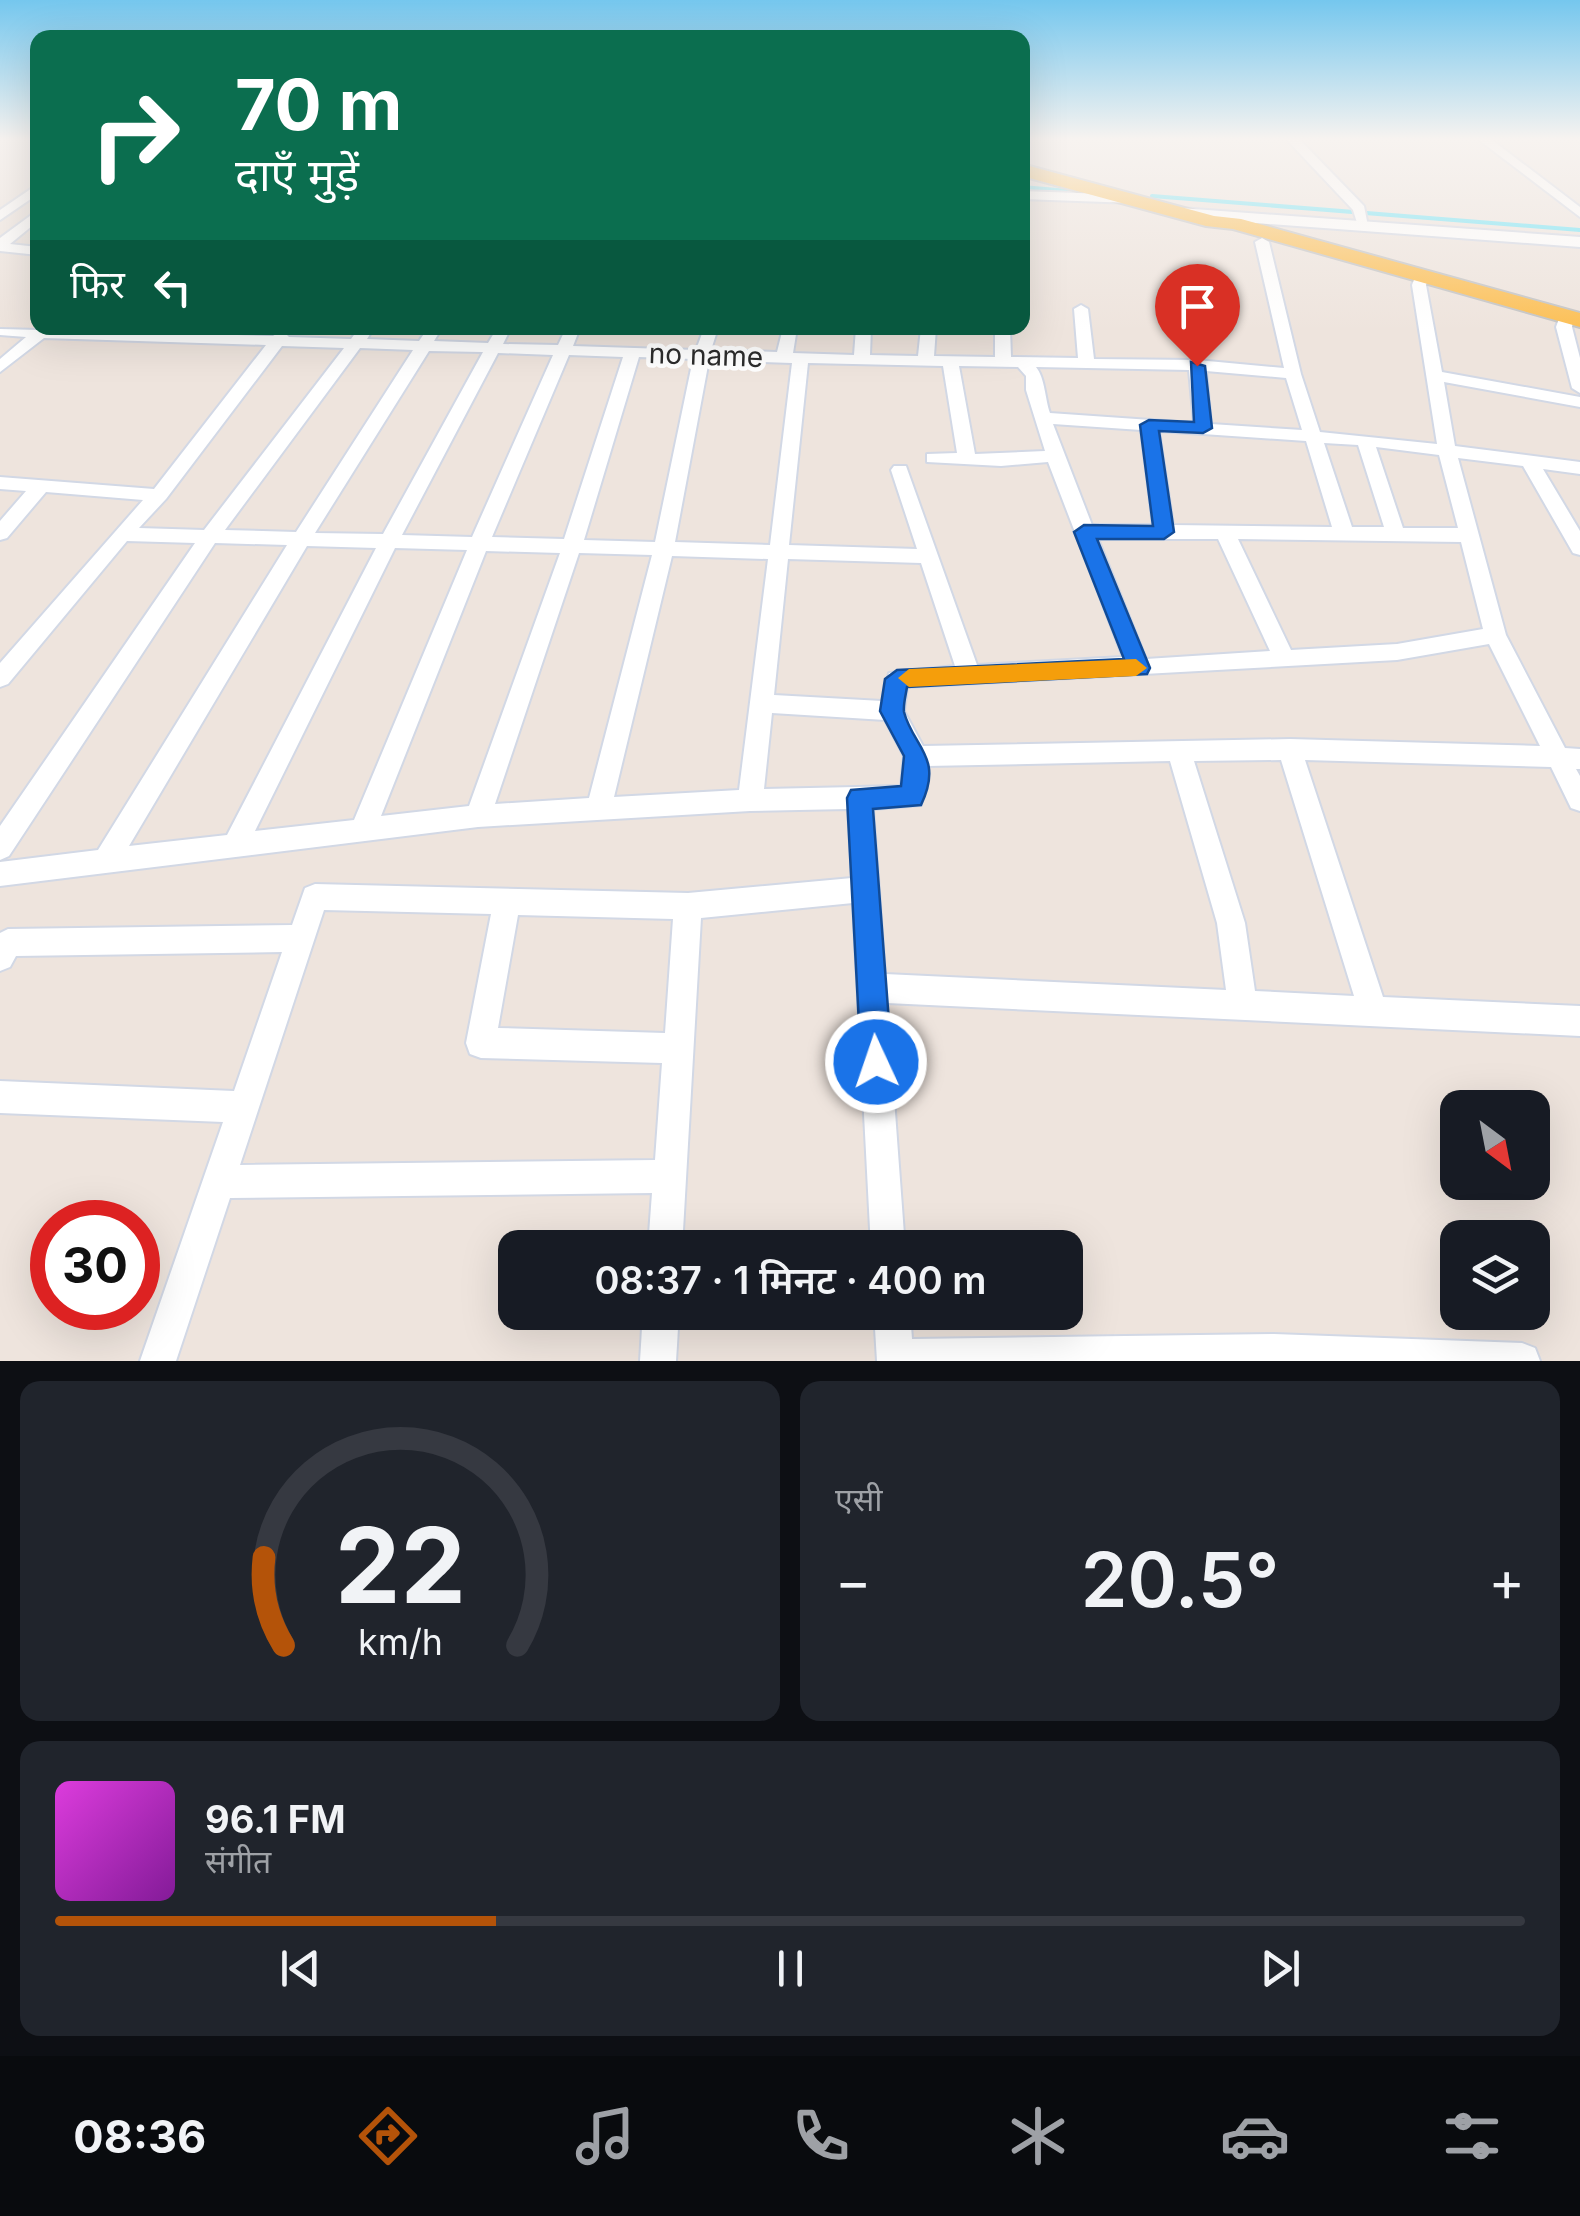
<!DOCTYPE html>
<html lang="hi">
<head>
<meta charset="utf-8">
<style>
	:root { --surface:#171b24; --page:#20242c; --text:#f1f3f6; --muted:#9ea1a6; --line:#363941; --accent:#b45309 }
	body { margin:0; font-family:Inter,"Noto Sans Devanagari",sans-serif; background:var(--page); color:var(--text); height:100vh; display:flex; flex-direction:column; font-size:38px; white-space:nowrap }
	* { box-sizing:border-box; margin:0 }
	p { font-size:32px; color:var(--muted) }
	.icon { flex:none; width:55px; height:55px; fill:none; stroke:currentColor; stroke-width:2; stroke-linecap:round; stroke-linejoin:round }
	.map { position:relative; height:1361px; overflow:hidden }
	.panel { display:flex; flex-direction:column; gap:20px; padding:20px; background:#0d0f14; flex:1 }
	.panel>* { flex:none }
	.hud { position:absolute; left:30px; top:30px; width:1000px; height:305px; border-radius:20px; box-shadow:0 10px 40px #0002; background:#0b6e4f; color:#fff; overflow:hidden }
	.needle { width:65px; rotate:148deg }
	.fabs { position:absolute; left:1440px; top:1090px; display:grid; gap:20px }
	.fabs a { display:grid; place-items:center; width:110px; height:110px; border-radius:20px; background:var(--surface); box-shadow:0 10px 40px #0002; font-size:50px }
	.speed { position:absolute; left:30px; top:1200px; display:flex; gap:20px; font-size:50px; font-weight:700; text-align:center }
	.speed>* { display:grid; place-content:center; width:130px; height:130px; border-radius:50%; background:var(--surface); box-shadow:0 10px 40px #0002; line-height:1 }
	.speed .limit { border:15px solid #d22; background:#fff; color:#111 }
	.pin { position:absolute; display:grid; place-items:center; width:85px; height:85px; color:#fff; margin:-102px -42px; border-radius:50% 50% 50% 0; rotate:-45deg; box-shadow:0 0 10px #0007 }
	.pin .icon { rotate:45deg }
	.me { position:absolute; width:110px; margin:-55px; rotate:357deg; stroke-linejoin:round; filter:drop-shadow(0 0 8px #0008) }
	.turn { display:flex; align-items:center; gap:35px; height:210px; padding:0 40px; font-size:45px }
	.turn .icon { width:130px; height:130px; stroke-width:2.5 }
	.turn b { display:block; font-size:70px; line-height:85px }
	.then { display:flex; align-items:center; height:95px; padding:0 40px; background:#0003; gap:20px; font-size:38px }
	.big { font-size:75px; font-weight:600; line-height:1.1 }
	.panel .widget { flex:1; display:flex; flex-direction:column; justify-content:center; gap:15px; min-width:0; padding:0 35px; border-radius:20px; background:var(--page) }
	.panel .dial { align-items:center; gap:0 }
	.dial svg { height:260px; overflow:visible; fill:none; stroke:var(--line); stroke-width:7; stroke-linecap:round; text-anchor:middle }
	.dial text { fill:var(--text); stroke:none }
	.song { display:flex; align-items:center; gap:30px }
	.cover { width:120px; height:120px; border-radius:15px; background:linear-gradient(135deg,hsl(300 70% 55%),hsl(290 70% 35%)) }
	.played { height:10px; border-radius:5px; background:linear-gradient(90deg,var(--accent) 30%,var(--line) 30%) }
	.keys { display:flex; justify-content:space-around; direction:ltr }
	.heat { display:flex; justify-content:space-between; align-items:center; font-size:55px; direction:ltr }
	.panel .tiles { flex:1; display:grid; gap:20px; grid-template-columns:1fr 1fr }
	.widget:last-child { grid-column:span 2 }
	.trip { position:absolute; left:498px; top:1230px; width:585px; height:100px; border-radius:20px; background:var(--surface); box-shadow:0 10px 40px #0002; font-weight:600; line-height:100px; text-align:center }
	.dock { display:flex; height:160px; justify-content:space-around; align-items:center; background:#090b0e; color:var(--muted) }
	.dock .icon { width:70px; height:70px }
	.dock .on { color:var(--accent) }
	.dock b { font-size:45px; color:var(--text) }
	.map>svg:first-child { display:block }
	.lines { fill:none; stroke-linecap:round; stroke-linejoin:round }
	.stream { stroke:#68e4f8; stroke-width:4 }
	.street-casing { stroke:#d2d8e5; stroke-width:4 }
	.secondary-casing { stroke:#d2d8e5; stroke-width:4 }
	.primary-casing { stroke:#c4c4c4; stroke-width:4 }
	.street { fill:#fff; fill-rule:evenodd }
	.secondary { fill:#fff; fill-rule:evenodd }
	.primary { fill:#fcbf54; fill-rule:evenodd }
	.route { fill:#1a73e8; stroke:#114b97; stroke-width:2.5 }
	.slow { fill:#f59e0b }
	.labels { text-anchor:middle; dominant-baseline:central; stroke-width:9; stroke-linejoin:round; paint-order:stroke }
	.far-street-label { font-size:28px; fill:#2c2c2c; stroke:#fff }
</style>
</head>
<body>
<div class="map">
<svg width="1580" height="1361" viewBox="0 0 1580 1361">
	<rect width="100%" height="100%" fill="#eee4dd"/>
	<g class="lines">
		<g class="stream">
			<polyline points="1022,187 1069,191"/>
			<polyline points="1152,196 1580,230"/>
		</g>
		<defs>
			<g id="street">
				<polygon points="1287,140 1300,140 1364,206 1368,226 1358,226 1353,210"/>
				<polygon points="1479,140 1492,140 1580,207 1580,217"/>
				<polygon points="38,184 38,194 0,220 0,210"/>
				<polygon points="1022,191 1133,195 1139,199 1133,203 1022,199"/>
				<polygon points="38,210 38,221 10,244 38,247 38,255 0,251 0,238"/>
				<path d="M 1262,238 L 1269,242 L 1301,374 L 1320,432 L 1437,444 L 1412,285 L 1417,272 L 1422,271 L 1429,275 L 1426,285 L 1442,372 L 1580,397 L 1580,407 L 1444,382 L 1455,446 L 1580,462 L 1580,474 L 1543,469 L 1580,531 L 1580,555 L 1573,553 L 1523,466 L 1458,458 L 1506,635 L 1565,748 L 1580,749 L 1580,769 L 1576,769 L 1580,776 L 1580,811 L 1571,808 L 1551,767 L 1305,760 L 1383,997 L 1580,1006 L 1580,1036 L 887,1003 L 905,1248 L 871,1248 L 853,903 L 701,918 L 682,1248 L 648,1248 L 652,1193 L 230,1198 L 176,1361 L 140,1361 L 223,1122 L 0,1113 L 0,1081 L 234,1091 L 282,952 L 16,956 L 10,967 L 0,971 L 0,933 L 8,929 L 292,925 L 305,888 L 315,884 L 688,893 L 852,878 L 848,809 L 750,811 L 478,827 L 0,886 L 0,862 L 98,850 L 287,545 L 215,543 L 9,856 L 0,860 L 0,826 L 195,543 L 127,541 L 8,684 L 0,687 L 0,663 L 143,500 L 46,492 L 7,538 L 0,540 L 0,521 L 26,491 L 0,489 L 0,477 L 154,489 L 266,345 L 44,338 L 0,372 L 0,359 L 26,337 L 0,335 L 0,329 L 273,336 L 282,330 L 289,337 L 351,339 L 359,328 L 374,328 L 367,339 L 419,341 L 428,328 L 442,328 L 434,341 L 488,343 L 497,328 L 511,328 L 503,344 L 558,345 L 566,328 L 580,328 L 573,346 L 696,350 L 704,328 L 718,328 L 711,350 L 777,352 L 783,328 L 797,328 L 793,353 L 854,355 L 856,328 L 871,328 L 870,355 L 918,356 L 921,328 L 936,328 L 934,356 L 995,357 L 995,328 L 1010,328 L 1011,357 L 1078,358 L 1074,309 L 1081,305 L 1088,309 L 1094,359 L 1197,360 L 1284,368 L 1255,242 ZM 282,346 L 344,348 L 204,530 L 139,528 L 166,499 ZM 360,348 L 413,350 L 296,532 L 225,530 ZM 429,351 L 483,352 L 383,534 L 315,533 ZM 498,353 L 553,355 L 472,537 L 402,535 ZM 569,355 L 623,357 L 564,539 L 492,537 ZM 639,357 L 693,359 L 655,542 L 584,540 ZM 709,360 L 792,363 L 770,545 L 675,542 ZM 808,363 L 943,366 L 957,453 L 927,454 L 927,462 L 1001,466 L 1048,462 L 1123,657 L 977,665 L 906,466 L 894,466 L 891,470 L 917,549 L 789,545 ZM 959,366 L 1018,367 L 1026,376 L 1026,390 L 1045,451 L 975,454 ZM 1036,367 L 1189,370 L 1194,423 L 1050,413 C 1045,399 1045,378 1036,367 ZM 1206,371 L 1286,378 L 1302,430 L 1211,424 ZM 1053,424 L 1141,430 L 1153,525 L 1092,525 ZM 1159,431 L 1306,441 L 1332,527 L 1173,525 ZM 1324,443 L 1358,445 L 1384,527 L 1352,527 ZM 1376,447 L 1439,455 L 1458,528 L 1403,528 ZM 1098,539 L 1218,539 L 1270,651 L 1146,659 ZM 1238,539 L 1461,542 L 1483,629 L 1397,644 L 1291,650 ZM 307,546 L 376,548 L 227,835 L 129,846 ZM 395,548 L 467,550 L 354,820 L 255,831 ZM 486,551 L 560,553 L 469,806 L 381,816 ZM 579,553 L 652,555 L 589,798 L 495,804 ZM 672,556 L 768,559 L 739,790 L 614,797 ZM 788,559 L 921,563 L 955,666 L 889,673 L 882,701 L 774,695 ZM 1489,644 L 1540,746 L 1290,739 L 923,746 L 904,711 L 907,687 L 1397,660 ZM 772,713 L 885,720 L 904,756 L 901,786 L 764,789 ZM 1281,760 L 1354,996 L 1255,991 L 1245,923 L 1194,761 ZM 1170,761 L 1217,923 L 1226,990 L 885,974 L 873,809 L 921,805 L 927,766 ZM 324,910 L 491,914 L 466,1043 L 470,1054 L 481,1058 L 662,1063 L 655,1160 L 240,1165 ZM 518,915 L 673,919 L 665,1033 L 498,1028 Z"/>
				<polygon points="1561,313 1574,316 1572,327 1580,358 1580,393 1572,388 1556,327"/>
				<polygon points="643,1312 679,1312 676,1361 640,1361"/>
				<polygon points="874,1312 910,1312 912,1339 1274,1334 1522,1343 1535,1348 1540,1361 877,1361"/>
			</g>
			<polygon id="secondary" points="1180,208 1580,237 1580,247 1174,217 1174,209"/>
			<polygon id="primary" points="1022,164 1214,216 1241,219 1580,313 1580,327 1233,229 1206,226 1022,176"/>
		</defs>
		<use href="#street" class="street-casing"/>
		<use href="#secondary" class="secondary-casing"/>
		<use href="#primary" class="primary-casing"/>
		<use href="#street" class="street"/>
		<use href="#secondary" class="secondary"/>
		<use href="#primary" class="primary"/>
	</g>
	<linearGradient id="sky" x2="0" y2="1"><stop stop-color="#75c7ee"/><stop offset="0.42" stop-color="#f7f3f0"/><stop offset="1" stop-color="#f7f3f0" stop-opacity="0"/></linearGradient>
	<rect width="1580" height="331" fill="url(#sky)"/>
	<path class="route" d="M 1191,362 L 1205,366 L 1212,428 L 1203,433 L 1159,431 L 1174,532 L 1164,539 L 1097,539 L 1150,668 L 1147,674 L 907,687 C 906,694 903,705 904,712 C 913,747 944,757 921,805 L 873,809 L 892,1062 L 887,1073 L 876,1078 L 866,1073 L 861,1062 L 847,798 L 851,790 L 901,786 L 904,756 L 880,711 L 885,679 L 897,670 L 1124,659 L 1074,532 L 1084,525 L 1153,526 L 1140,425 L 1149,420 L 1194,422 Z"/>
	<polygon class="slow" points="1136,659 1147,668 1136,676 909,687 898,678 909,669"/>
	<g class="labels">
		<g class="far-street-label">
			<text transform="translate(706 355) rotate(2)">no name</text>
		</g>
	</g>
</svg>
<div class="fabs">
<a><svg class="needle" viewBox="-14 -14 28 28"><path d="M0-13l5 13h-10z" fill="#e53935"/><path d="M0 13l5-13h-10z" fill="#9ea1a6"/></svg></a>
<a><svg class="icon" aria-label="layers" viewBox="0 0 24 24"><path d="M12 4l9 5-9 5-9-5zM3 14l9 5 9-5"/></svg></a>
</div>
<div class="speed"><div class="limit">30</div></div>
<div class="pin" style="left:1197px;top:366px;background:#d93025"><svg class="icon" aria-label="arrive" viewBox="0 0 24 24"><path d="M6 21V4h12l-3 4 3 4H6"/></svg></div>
<svg class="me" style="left:876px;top:1062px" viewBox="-20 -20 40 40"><circle r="17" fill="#1a73e8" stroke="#fff" stroke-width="3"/><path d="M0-11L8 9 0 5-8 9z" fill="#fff"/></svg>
<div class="trip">08:37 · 1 मिनट · 400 m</div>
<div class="hud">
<div class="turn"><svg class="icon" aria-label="right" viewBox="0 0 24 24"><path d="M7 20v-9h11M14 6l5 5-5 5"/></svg><div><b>70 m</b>दाएँ मुड़ें</div></div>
<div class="then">फिर<svg class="icon" aria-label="left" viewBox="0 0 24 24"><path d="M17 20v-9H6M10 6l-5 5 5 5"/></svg></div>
</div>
</div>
<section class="panel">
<div class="tiles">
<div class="widget dial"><svg viewBox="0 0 100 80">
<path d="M14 69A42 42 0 1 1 86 69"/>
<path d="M14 69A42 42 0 0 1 8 42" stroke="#b45309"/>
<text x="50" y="56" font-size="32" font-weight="700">22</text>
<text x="50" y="72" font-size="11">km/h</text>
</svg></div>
<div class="widget"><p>एसी</p>
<div class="heat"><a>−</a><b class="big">20.5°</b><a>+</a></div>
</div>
<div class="widget">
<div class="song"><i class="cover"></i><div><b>96.1 FM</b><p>संगीत</p></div></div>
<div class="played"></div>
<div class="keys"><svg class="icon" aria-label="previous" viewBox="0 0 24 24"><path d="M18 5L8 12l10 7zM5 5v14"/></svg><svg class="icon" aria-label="pause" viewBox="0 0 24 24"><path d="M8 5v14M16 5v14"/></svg><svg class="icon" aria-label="next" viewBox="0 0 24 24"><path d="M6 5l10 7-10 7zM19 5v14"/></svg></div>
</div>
</div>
</section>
<nav class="dock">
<b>08:36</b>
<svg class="icon on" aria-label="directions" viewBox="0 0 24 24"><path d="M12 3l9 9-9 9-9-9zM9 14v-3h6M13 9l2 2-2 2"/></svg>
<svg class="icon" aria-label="music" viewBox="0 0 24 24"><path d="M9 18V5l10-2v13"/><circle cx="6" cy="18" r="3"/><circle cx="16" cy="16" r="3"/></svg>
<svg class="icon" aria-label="phone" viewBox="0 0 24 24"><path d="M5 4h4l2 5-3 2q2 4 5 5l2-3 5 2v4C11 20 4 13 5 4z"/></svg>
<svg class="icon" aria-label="climate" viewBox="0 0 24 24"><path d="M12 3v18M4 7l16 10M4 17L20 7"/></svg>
<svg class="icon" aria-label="car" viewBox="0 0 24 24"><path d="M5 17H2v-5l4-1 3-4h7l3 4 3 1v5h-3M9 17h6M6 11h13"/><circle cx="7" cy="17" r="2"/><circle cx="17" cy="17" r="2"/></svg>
<svg class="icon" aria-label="filters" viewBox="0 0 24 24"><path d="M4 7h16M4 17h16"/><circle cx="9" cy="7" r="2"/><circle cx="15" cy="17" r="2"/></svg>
</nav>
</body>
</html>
